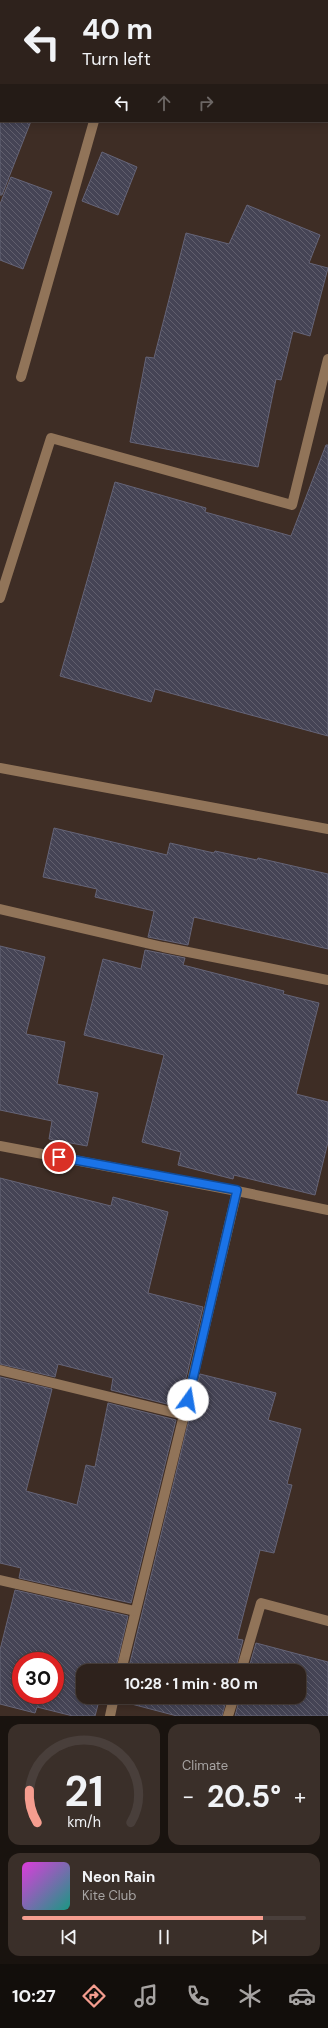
<!DOCTYPE html>
<html lang="en">
<head>
<meta charset="utf-8">
<style>
	:root { --surface:#2e221c; --page:#3a2f29; --text:#f1f3f6; --muted:#a7a4a3; --line:#493f3b; --accent:#f59d8f }
	body { margin:0; font-family:"DM Sans",sans-serif; background:var(--page); color:var(--text); height:100vh; display:flex; flex-direction:column; font-size:15px; white-space:nowrap }
	* { box-sizing:border-box; margin:0 }
	p { font-size:13px; color:var(--muted) }
	.icon { flex:none; width:22px; height:22px; fill:none; stroke:currentColor; stroke-width:2; stroke-linecap:round; stroke-linejoin:round }
	.map { position:relative; height:1716px; overflow:hidden }
	.details { display:flex; flex-direction:column; gap:8px; padding:8px; background:#19130f; flex:1 }
	.details>* { flex:none }
	.top-card { position:absolute; left:0px; top:0px; width:328px; height:122px; box-shadow:0 2px 10px #0003,0 0 0 1px var(--line); background:#2e221c; color:var(--text); overflow:hidden }
	.speed { position:absolute; left:12px; top:1652px; display:flex; gap:8px; font-size:20px; font-weight:700; text-align:center }
	.speed>* { display:grid; place-content:center; width:52px; height:52px; border-radius:50%; background:var(--surface); box-shadow:0 2px 10px #0003,0 0 0 1px var(--line); line-height:1 }
	.speed .limit { border:6px solid #d22; background:#fff; color:#111 }
	.pin { position:absolute; display:grid; place-items:center; width:34px; height:34px; color:#fff; margin:-17px; border:2px solid #fff; border-radius:50%; box-shadow:0 1px 4px #0007 }
	.me { position:absolute; width:44px; margin:-22px; rotate:13deg; stroke-linejoin:round; filter:drop-shadow(0 0 3px #0008) }
	.turn { display:flex; align-items:center; gap:14px; height:84px; padding:0 16px; font-size:18px }
	.turn .icon { width:52px; height:52px; stroke-width:2.5 }
	.turn b { display:block; font-size:28px; line-height:34px }
	.lanes { display:flex; align-items:center; height:38px; padding:0 16px; background:#0003; justify-content:center; gap:20px; direction:ltr }
	.lanes .off { opacity:.35 }
	.big { font-size:30px; font-weight:700; line-height:1.1 }
	.details .card { flex:1; display:flex; flex-direction:column; justify-content:center; gap:6px; min-width:0; padding:0 14px; border-radius:12px; background:var(--page) }
	.details .dial { align-items:center; gap:0 }
	.dial svg { height:104px; overflow:visible; fill:none; stroke:var(--line); stroke-width:7; stroke-linecap:round; text-anchor:middle }
	.dial text { fill:var(--text); stroke:none }
	.song { display:flex; align-items:center; gap:12px }
	.cover { width:48px; height:48px; border-radius:6px; background:linear-gradient(135deg,hsl(300 70% 55%),hsl(170 70% 35%)) }
	.played { height:4px; border-radius:2px; background:linear-gradient(90deg,var(--accent) 85%,var(--line) 85%) }
	.keys { display:flex; justify-content:space-around; direction:ltr }
	.heat { display:flex; justify-content:space-between; align-items:center; font-size:22px; direction:ltr }
	.details .tiles { flex:1; display:grid; gap:8px; grid-template-columns:1fr 1fr }
	.card:last-child { grid-column:span 2 }
	.trip { position:absolute; left:76px; top:1664px; width:230px; height:40px; border-radius:12px; background:var(--surface); box-shadow:0 2px 10px #0003,0 0 0 1px var(--line); font-weight:700; line-height:40px; text-align:center }
	.tabs { display:flex; height:64px; justify-content:space-around; align-items:center; background:#120e0b; color:var(--muted) }
	.tabs .icon { width:28px; height:28px }
	.tabs .selected { color:var(--accent) }
	.tabs b { font-size:18px; color:var(--text) }
	.map>svg:first-child { display:block }
	.building { fill:url(#building-back-hatch); stroke:#656477; fill-rule:evenodd }
	.lines { fill:none; stroke-linecap:round; stroke-linejoin:round }
	.minor { stroke:#917459; stroke-width:10 }
	.route-casing { stroke:#114b97; stroke-width:10 }
	.route { stroke:#1a73e8; stroke-width:7 }
</style>
</head>
<body>
<div class="map">
<svg width="328" height="1716" viewBox="0 0 328 1716">
	<defs>
		<pattern id="building-back-hatch" width="6" height="6" patternUnits="userSpaceOnUse"><rect width="6" height="6" fill="#454455"/><path d="M-1 5l2 2M0 0l6 6M5-1l2 2" fill="none" stroke="#615f6d"/></pattern>
	</defs>
	<rect width="100%" height="100%" fill="#3e2d25"/>
	<g class="building">
		<polygon points="0,121 31,121 2,195 0,195"/>
		<polygon points="102,152 137,167 118,215 82,201"/>
		<polygon points="11,177 52,192 23,269 0,260 0,204"/>
		<polygon points="247,205 320,235 309,263 328,268 310,336 293,331 281,380 276,379 258,467 130,442 146,357 154,358 186,233 229,244"/>
		<polygon points="326,445 328,445 328,736 155,689 151,702 60,676 115,482 206,508 205,512 291,536"/>
		<polygon points="54,828 167,855 170,843 214,853 215,851 257,860 258,858 328,874 328,949 194,917 188,945 148,937 154,911 95,897 97,889 43,877"/>
		<polygon points="0,946 45,957 26,1034 65,1042 57,1084 98,1093 87,1146 49,1139 52,1121 0,1110"/>
		<polygon points="145,950 185,958 183,965 284,991 283,994 319,1003 296,1094 328,1102 328,1142 315,1195 234,1175 233,1179 178,1165 181,1152 142,1142 164,1055 84,1035 103,959 141,969"/>
		<polygon points="0,1178 111,1206 113,1197 168,1212 148,1293 203,1307 179,1407 111,1390 113,1378 58,1364 55,1377 0,1364"/>
		<polygon points="200,1374 276,1393 268,1420 301,1429 287,1484 292,1485 274,1553 260,1550 237,1639 243,1640 235,1671 128,1671"/>
		<polygon points="0,1377 52,1389 26,1491 77,1505 86,1465 95,1467 108,1403 176,1420 131,1603 19,1578 21,1568 0,1563"/>
		<path d="M 15,1590 L 128,1616 L 115,1671 L 83,1671 L 83,1697 L 100,1697 L 95,1716 L 73,1716 L 37,1707 L 35,1713 L 0,1704 L 0,1650 ZM 21,1661 L 55,1661 L 55,1695 L 21,1695 Z"/>
		<polygon points="256,1643 328,1662 328,1716 235,1716 240,1697 299,1697 299,1671 248,1671"/>
		<polygon points="120,1697 227,1697 222,1716 177,1716 120,1701"/>
	</g>
	<g class="lines">
		<g class="minor">
			<polyline points="128,1 128,0"/>
			<polyline points="21,377 94,121"/>
			<polyline points="0,598 51,438 292,505 328,359"/>
			<polyline points="0,768 328,829"/>
			<polyline points="0,909 163,947 328,980"/>
			<polyline points="0,1146 237,1191 328,1210"/>
			<polyline points="0,1370 184,1415 121,1671"/>
			<polyline points="184,1415 237,1191"/>
			<polyline points="0,1580 135,1611"/>
			<polyline points="241,1671 261,1603 328,1621"/>
			<polyline points="110,1716 114,1697"/>
			<polyline points="228,1716 234,1697"/>
		</g>
	</g>
	<g class="lines">
		<defs>
			<polyline id="route" points="59,1157 237,1190 188,1400"/>
		</defs>
		<use href="#route" class="route-casing"/>
		<use href="#route" class="route"/>
	</g>
</svg>
<div class="speed"><div class="limit">30</div></div>
<div class="pin" style="left:59px;top:1157px;background:#d93025"><svg class="icon" aria-label="arrive" viewBox="0 0 24 24"><path d="M6 21V4h12l-3 4 3 4H6"/></svg></div>
<svg class="me" style="left:188px;top:1400px" viewBox="-20 -20 40 40"><circle r="19" fill="#fff"/><path d="M0-13L10 11 0 6-10 11z" fill="#1a73e8"/></svg>
<div class="trip">10:28 · 1 min · 80 m</div>
<div class="top-card">
<div class="turn"><svg class="icon" aria-label="left" viewBox="0 0 24 24"><path d="M17 20v-9H6M10 6l-5 5 5 5"/></svg><div><b>40 m</b>Turn left</div></div>
<div class="lanes"><svg class="icon" aria-label="left" viewBox="0 0 24 24"><path d="M17 20v-9H6M10 6l-5 5 5 5"/></svg><svg class="icon off" aria-label="ahead" viewBox="0 0 24 24"><path d="M12 20V5M6 11l6-6 6 6"/></svg><svg class="icon off" aria-label="right" viewBox="0 0 24 24"><path d="M7 20v-9h11M14 6l5 5-5 5"/></svg></div>
</div>
</div>
<section class="details">
<div class="tiles">
<div class="card dial"><svg viewBox="0 0 100 80">
<path d="M14 69A42 42 0 1 1 86 69"/>
<path d="M14 69A42 42 0 0 1 8 44" stroke="#f59d8f"/>
<text x="50" y="56" font-size="32" font-weight="700">21</text>
<text x="50" y="72" font-size="11">km/h</text>
</svg></div>
<div class="card"><p>Climate</p>
<div class="heat"><a>−</a><b class="big">20.5°</b><a>+</a></div>
</div>
<div class="card">
<div class="song"><i class="cover"></i><div><b>Neon Rain</b><p>Kite Club</p></div></div>
<div class="played"></div>
<div class="keys"><svg class="icon" aria-label="previous" viewBox="0 0 24 24"><path d="M18 5L8 12l10 7zM5 5v14"/></svg><svg class="icon" aria-label="pause" viewBox="0 0 24 24"><path d="M8 5v14M16 5v14"/></svg><svg class="icon" aria-label="next" viewBox="0 0 24 24"><path d="M6 5l10 7-10 7zM19 5v14"/></svg></div>
</div>
</div>
</section>
<nav class="tabs">
<b>10:27</b>
<svg class="icon selected" aria-label="directions" viewBox="0 0 24 24"><path d="M12 3l9 9-9 9-9-9zM9 14v-3h6M13 9l2 2-2 2"/></svg>
<svg class="icon" aria-label="music" viewBox="0 0 24 24"><path d="M9 18V5l10-2v13"/><circle cx="6" cy="18" r="3"/><circle cx="16" cy="16" r="3"/></svg>
<svg class="icon" aria-label="phone" viewBox="0 0 24 24"><path d="M5 4h4l2 5-3 2q2 4 5 5l2-3 5 2v4C11 20 4 13 5 4z"/></svg>
<svg class="icon" aria-label="climate" viewBox="0 0 24 24"><path d="M12 3v18M4 7l16 10M4 17L20 7"/></svg>
<svg class="icon" aria-label="car" viewBox="0 0 24 24"><path d="M5 17H2v-5l4-1 3-4h7l3 4 3 1v5h-3M9 17h6M6 11h13"/><circle cx="7" cy="17" r="2"/><circle cx="17" cy="17" r="2"/></svg>
</nav>
</body>
</html>
